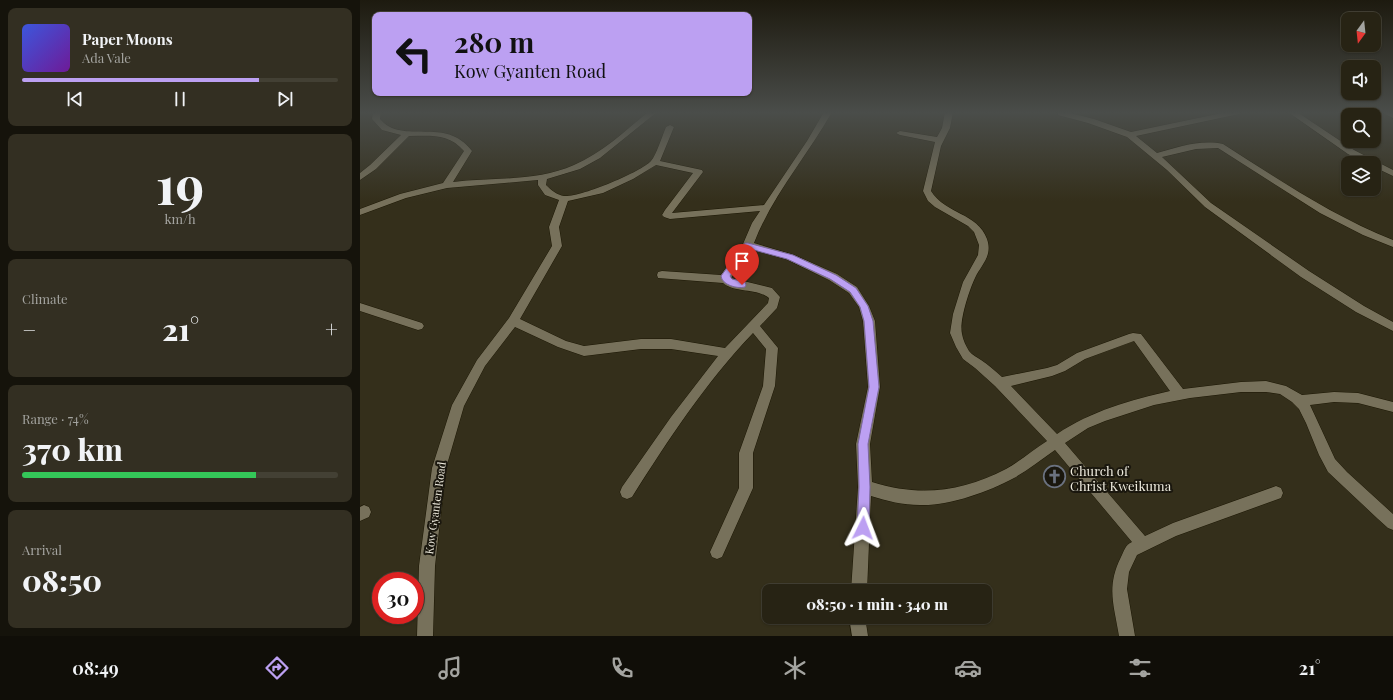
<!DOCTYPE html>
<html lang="en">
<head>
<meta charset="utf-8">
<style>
	:root { --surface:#272314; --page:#332f22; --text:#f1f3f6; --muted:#a4a4a0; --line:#434034; --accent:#bca0f2 }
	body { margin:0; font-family:"Playfair Display",serif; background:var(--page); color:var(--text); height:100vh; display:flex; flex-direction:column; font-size:15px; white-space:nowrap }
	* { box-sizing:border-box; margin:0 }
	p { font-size:13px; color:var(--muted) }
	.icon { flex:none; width:22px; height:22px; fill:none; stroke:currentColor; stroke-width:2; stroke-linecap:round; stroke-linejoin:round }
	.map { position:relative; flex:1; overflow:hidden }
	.side { display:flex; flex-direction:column; gap:8px; padding:8px; background:#15130b; width:360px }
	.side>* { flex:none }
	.banner { position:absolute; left:12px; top:12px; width:380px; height:84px; border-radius:8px; box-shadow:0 1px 3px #0004,0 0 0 1px var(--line); background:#bca0f2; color:#111; overflow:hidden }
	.needle { width:26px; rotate:195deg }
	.fabs { position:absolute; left:981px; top:12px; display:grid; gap:8px }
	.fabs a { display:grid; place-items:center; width:40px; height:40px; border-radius:8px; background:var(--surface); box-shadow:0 1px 3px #0004,0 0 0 1px var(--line); font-size:20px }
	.speed { position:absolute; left:12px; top:572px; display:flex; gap:8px; font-size:20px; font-weight:700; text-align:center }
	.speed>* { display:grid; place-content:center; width:52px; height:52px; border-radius:50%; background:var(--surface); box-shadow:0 1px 3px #0004,0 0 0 1px var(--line); line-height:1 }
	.speed .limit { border:6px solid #d22; background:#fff; color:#111 }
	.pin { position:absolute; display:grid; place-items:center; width:34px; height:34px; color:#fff; margin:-41px -17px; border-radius:50% 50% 50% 0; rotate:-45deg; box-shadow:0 0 4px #0007 }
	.pin .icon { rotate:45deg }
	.me { position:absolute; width:44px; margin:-22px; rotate:3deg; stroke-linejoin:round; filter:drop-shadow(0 0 3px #0008) }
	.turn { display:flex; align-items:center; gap:14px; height:84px; padding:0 16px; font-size:18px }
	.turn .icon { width:52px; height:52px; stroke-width:2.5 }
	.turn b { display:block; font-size:28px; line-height:34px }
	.big { font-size:30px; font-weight:800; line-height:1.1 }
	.side .tile { flex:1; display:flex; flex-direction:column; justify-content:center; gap:6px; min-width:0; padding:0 14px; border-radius:8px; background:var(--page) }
	.side .dial { align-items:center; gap:0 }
	.dial b { font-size:52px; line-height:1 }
	.song { display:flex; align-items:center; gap:12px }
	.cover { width:48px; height:48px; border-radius:6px; background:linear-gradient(135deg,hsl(230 70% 55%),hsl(280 70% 35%)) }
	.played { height:4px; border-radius:2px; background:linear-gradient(90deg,var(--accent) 75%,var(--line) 75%) }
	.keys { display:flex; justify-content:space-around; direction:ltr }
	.heat { display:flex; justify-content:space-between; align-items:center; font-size:22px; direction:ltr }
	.charge { height:6px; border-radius:3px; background:linear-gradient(90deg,#34c759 74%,var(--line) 0) }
	.trip { position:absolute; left:402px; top:584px; width:230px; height:40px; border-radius:8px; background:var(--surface); box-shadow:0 1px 3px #0004,0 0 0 1px var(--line); font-weight:800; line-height:40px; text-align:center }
	.tab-bar { display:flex; height:64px; justify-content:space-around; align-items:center; background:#100e08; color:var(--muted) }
	.tab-bar .icon { width:28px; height:28px }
	.tab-bar .selected { color:var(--accent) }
	.tab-bar b { font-size:18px; color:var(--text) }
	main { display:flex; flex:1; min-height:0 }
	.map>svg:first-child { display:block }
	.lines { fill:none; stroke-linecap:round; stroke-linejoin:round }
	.minor-casing { stroke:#1c1704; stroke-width:1 }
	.minor { fill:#77715b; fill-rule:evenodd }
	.route { fill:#bca0f2; stroke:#7a689d }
	.labels { text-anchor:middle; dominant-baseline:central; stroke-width:4; stroke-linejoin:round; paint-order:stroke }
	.street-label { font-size:11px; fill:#eeebde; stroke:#1a170e }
	.near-poi-label { font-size:13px; fill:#eeebde; stroke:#1a170e; text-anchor:start }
</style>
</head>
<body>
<main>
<section class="side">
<div class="tile">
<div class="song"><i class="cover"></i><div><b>Paper Moons</b><p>Ada Vale</p></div></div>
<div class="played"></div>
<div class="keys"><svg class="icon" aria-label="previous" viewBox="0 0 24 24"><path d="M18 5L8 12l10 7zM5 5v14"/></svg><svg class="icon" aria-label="pause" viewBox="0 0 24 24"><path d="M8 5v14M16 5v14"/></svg><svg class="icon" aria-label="next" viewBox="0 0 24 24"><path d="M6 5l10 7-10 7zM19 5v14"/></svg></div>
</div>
<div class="tile dial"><b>19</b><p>km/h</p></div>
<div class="tile"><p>Climate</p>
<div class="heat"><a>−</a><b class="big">21°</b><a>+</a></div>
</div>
<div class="tile"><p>Range · 74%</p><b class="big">370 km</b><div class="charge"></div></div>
<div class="tile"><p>Arrival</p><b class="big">08:50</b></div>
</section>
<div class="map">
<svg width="1033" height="636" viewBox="0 0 1033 636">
	<rect width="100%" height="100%" fill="#342f1b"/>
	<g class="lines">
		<defs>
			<g id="minor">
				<path d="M 13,112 L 21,112 L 20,119 C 43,146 85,115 112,151 L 93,182 C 133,177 176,182 214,165 C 242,153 265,131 288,112 L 297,112 L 240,158 L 220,169 L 187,179 L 186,185 C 191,190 197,195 204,196 C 219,198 281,172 291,161 C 296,156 303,134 306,127 L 310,125 L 314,127 L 300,161 L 342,170 L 343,172 L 312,213 L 404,205 L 447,141 L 464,112 L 472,112 C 447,156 412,196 394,243 L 434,255 L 477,274 L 497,287 L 509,306 L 515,321 L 520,387 L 510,444 L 512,482 C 559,497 602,492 646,469 C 660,461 673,450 687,441 L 635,386 L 615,368 L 603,359 L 596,347 L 590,333 L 593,314 L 603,282 L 618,255 L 619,245 L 614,232 L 608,226 L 575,207 L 568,201 L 563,191 L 575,142 L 540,135 L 536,133 L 540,131 L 577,137 L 582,128 L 585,112 L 593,112 L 590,128 L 581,146 L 571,191 C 585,214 618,213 627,239 C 633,256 621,265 615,278 C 609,291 599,321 602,334 C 603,340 606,346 609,351 C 612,355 617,357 621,360 C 629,365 635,371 642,377 L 687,368 L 697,365 L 717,353 L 769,334 L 773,333 L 781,334 L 823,389 L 881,382 L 906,381 L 926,386 L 942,395 L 974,392 L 998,393 L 1033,402 L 1033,412 L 998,403 L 974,402 L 950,405 L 975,459 L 987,472 L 1033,514 L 1033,530 L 1028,528 L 1018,519 L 968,472 L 959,455 L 946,423 L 939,409 L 932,402 L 920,394 L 906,392 L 881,392 L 830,398 L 794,405 L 745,421 L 728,428 L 705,443 L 785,536 L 813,523 L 916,486 L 921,488 L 923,493 L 921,498 L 816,536 L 777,555 L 769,572 L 767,589 L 775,636 L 759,636 C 754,605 746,587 761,557 C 764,551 765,545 772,542 L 695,450 C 681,460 668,470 654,478 C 628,492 589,506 560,505 C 543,505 527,501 511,496 L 507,591 L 491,591 L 498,487 L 496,444 L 508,387 L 503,321 L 499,307 L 489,293 L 469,280 L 426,259 L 390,249 L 371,278 L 412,288 L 420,297 L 417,308 L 400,326 L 418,348 L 415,386 L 393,453 L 393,488 L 362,557 L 357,559 L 352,557 L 350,552 L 379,488 L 379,453 L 403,386 L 406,349 L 393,333 C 346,382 308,440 272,497 L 267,499 L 262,497 L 260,492 L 262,487 L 311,417 L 358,356 L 311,349 L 281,349 L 224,356 L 198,347 L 155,327 L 125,366 L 104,406 L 86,468 L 75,566 L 73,636 L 57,636 L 59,566 L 72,468 L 92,405 L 117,360 L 149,318 L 192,246 L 189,227 L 199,200 L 185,195 L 178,185 L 178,180 L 87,188 L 46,198 L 0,215 L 0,209 L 40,194 L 83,183 L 104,151 C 88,133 71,136 49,136 L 16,169 L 0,180 L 0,173 L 10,165 L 41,135 L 22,130 L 12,119 ZM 296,165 L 333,173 L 305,210 L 302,215 L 304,217 L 310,219 L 400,211 L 392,223 L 383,244 L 361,275 L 302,271 L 298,272 L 297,275 L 298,278 L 363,283 C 374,293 397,288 409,298 L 408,303 L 365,348 L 311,339 L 281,339 L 224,346 L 206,341 L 160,319 L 202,246 L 199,227 L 208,201 L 243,193 L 273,179 ZM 774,341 L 810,391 C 771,400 731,411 697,434 L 651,386 L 692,376 L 705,371 L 725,359 Z"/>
				<path d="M 698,112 L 706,112 L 734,119 L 771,132 L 867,112 L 880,112 L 879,114 L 776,136 L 797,153 C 818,147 841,139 863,144 C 918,179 972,216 1033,240 L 1033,247 L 1003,235 L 960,213 L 858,148 L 836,149 L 802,157 L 851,203 L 949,271 L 1004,306 L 1033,322 L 1033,331 L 996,312 L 941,277 L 845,207 L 807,170 L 767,137 L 728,123 L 698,115 Z"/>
				<polygon points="928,112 937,112 994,150 1033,170 1033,176 1014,167 1014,163 1006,163 988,154"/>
				<polygon points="1021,112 1033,113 1033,118"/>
				<polygon points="0,303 62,323 64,326 62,329 58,330 0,311"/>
				<polygon points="4,505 9,507 11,512 9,517 0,521 0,507"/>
				<polygon points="489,617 505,617 508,636 492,636"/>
			</g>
		</defs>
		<use href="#minor" class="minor-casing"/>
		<use href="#minor" class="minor"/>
	</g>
	<linearGradient id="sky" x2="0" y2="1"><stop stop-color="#1d1a0f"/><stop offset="0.56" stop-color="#4a4d4a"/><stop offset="1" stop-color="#4a4d4a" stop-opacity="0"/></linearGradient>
	<rect width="1033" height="201" fill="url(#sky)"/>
	<path class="route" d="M 385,243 L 388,243 L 433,255 L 476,275 L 496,288 L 508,306 L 513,321 L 519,387 L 508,444 L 510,487 L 509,528 L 507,532 L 503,533 L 498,532 L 497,528 L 499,487 L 498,444 L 509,387 L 504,321 L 500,307 L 490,292 L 470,279 L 427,259 L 390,249 L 370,276 L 372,279 L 385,282 L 386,285 L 385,287 C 377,289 362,285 361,276 Z"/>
	<defs>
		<symbol id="church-ring" viewBox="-11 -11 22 22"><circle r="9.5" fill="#1a170e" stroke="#6b7280" stroke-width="1.5"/><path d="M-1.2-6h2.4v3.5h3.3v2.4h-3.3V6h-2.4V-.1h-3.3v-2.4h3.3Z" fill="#6b7280"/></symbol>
	</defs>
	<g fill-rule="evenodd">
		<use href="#church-ring" x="682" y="464" width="25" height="25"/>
	</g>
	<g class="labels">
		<g class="street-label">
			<text transform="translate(75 508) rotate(-82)">Kow Gyanten Road</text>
		</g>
		<g class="near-poi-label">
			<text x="710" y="470">Church of<tspan x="710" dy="15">Christ Kweikuma</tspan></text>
		</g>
	</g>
</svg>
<div class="fabs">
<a><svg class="needle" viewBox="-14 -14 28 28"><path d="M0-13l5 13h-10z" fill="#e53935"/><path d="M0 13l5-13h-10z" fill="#a4a4a0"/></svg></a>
<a><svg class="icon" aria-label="sound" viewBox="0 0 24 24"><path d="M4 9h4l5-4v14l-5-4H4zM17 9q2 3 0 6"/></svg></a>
<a><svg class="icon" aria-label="search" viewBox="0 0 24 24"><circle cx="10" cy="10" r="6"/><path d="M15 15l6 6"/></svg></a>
<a><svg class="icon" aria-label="layers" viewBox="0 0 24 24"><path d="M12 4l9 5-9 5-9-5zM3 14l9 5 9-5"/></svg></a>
</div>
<div class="speed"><div class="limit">30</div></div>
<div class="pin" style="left:382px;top:285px;background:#d93025"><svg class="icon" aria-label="arrive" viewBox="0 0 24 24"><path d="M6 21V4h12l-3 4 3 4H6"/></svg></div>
<svg class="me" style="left:503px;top:528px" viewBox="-20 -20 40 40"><path d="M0-17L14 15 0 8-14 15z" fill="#bca0f2" stroke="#fff" stroke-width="4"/></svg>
<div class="trip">08:50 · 1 min · 340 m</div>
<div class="banner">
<div class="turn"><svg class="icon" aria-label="left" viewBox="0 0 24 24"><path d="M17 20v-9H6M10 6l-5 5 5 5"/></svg><div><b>280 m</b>Kow Gyanten Road</div></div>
</div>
</div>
</main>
<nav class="tab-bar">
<b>08:49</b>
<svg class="icon selected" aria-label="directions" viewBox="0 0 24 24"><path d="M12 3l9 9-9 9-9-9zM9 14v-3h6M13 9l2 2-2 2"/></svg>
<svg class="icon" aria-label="music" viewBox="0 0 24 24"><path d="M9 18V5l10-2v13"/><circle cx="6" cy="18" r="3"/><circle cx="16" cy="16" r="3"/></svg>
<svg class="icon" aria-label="phone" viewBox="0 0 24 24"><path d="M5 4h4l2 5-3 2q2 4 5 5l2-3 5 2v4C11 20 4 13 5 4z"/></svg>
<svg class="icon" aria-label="climate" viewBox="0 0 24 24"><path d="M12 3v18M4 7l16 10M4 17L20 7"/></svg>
<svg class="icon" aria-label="car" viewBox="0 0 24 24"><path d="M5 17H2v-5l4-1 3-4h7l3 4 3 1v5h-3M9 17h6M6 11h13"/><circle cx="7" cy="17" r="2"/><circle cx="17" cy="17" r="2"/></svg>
<svg class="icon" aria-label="filters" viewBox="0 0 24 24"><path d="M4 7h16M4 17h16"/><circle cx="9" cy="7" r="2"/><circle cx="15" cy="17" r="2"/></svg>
<b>21°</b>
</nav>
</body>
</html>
